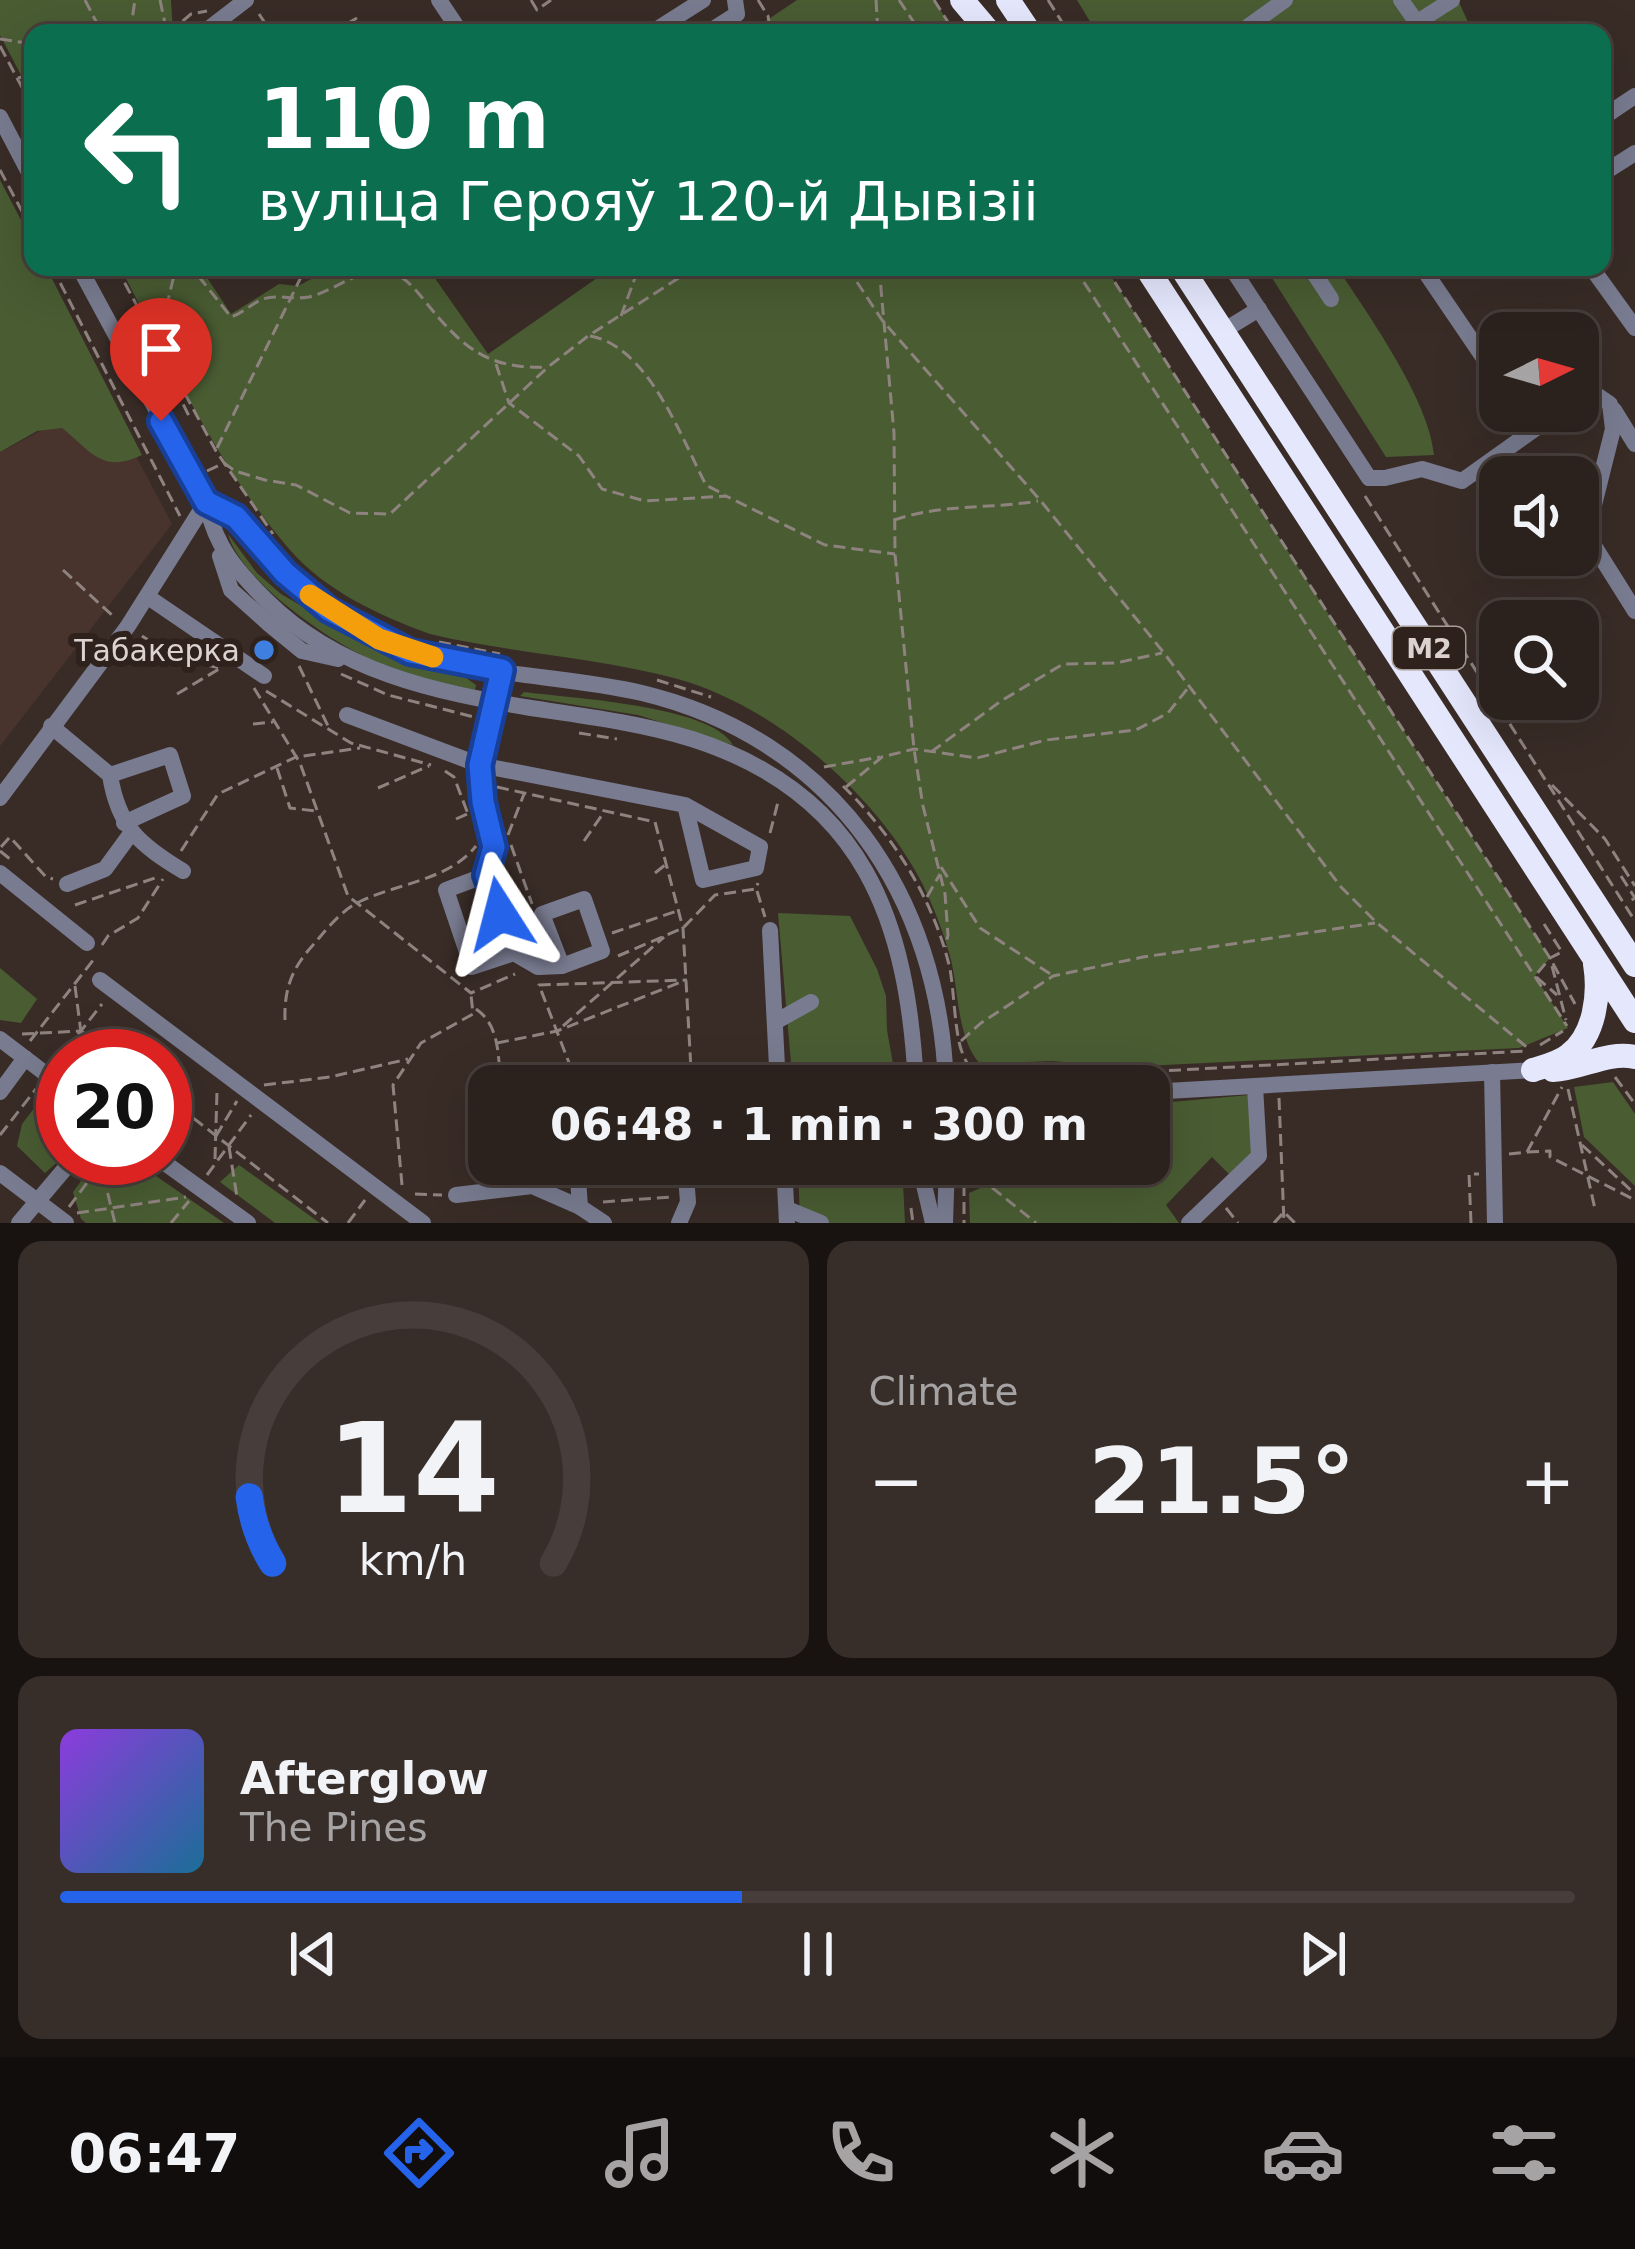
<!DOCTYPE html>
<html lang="en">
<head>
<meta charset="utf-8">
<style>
	:root { --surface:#2b211d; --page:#372e2a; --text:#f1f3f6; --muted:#a6a3a4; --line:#473e3b; --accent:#2563eb }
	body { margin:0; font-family:"DejaVu Sans",sans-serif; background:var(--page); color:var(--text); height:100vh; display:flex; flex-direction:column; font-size:45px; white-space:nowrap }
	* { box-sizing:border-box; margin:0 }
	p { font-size:39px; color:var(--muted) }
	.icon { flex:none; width:66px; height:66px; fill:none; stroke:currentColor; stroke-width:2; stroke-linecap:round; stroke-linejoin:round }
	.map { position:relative; height:1223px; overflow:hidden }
	.details { display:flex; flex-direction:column; gap:18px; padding:18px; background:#181210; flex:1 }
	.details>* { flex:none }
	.banner { position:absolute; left:24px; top:24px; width:1587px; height:252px; border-radius:24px; box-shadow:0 12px 48px #0002,0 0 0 3px var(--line); background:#0b6e4f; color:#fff; overflow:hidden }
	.needle { width:78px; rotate:85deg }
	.tools { position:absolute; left:1479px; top:312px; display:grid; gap:24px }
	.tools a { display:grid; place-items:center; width:120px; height:120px; border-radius:24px; background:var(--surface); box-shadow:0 12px 48px #0002,0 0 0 3px var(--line); font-size:60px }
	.speed { position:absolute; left:36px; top:1029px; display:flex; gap:24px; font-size:60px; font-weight:700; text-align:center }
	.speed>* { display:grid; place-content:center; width:156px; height:156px; border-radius:50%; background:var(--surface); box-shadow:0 12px 48px #0002,0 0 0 3px var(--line); line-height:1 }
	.speed .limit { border:18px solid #d22; background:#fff; color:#111 }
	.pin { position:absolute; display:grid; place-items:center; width:102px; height:102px; color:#fff; margin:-123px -51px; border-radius:50% 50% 50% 0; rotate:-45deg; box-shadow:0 0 12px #0007 }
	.pin .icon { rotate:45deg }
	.me { position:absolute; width:132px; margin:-66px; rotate:351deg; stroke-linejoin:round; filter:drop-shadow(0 0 9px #0008) }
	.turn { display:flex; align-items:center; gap:42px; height:252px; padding:0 36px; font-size:54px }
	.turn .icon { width:156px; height:156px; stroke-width:2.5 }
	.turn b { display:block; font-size:84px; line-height:102px }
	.big { font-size:90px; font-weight:600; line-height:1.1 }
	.details .card { flex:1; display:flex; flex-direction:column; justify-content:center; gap:18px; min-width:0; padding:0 42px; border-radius:24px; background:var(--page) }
	.details .dial { align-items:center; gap:0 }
	.dial svg { height:312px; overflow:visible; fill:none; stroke:var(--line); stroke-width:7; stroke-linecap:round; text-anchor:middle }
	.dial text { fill:var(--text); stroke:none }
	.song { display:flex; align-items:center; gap:36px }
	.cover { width:144px; height:144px; border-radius:18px; background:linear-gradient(135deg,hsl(270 70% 55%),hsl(200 70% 35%)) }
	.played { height:12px; border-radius:6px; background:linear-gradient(90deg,var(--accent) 45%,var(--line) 45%) }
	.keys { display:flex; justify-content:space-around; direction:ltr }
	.heat { display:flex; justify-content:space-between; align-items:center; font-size:66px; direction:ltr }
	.details .tiles { flex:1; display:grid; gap:18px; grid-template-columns:1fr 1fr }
	.card:last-child { grid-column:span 2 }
	.trip { position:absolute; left:468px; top:1065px; width:702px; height:120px; border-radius:24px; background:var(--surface); box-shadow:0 12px 48px #0002,0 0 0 3px var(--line); font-weight:600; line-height:120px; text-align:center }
	.tabs { display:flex; height:192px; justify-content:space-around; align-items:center; background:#110d0c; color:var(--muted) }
	.tabs .icon { width:84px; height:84px }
	.tabs .on { color:var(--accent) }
	.tabs b { font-size:54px; color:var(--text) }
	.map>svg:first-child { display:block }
	.built { fill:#48342d }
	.green { fill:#495c32 }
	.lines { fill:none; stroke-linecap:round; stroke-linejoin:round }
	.path { stroke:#8e837f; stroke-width:3; stroke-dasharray:12 6; stroke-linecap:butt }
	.minor { stroke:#797b90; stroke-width:16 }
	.highway { stroke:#e5e7fd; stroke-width:24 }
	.route-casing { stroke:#184099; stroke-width:30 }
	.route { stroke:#2563eb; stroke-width:21 }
	.slow { stroke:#f59e0b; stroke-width:21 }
	.shop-dot { fill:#3f7fe0; stroke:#2f221d; stroke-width:4.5 }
	.labels { text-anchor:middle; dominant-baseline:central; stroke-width:12; stroke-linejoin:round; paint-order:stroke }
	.shield { fill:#2f221d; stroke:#a89e9a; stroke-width:3 }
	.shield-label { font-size:27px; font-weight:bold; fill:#dcd3d0 }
	.poi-label { font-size:30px; fill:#dcd3d0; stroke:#2f221d; text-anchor:end }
</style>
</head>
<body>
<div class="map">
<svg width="1635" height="1223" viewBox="0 0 1635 1223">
	<rect width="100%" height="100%" fill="#392c27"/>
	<polygon class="built" points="105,398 172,524 0,746 0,452"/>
	<g class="green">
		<polygon points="0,0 171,0 173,33 33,33 33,98 0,35"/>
		<polygon points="797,0 934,0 955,33 748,33"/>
		<polygon points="1077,0 1458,0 1473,33 1097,33"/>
		<path d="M 0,180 L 33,243 L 33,267 L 46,267 L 142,455 C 102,474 92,452 62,428 L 37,431 L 0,452 Z"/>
		<path d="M 120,267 L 200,267 L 231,314 L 279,284 L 298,286 L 334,267 L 427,267 L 488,354 L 613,267 L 1105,267 L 1550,958 L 1535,976 L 1568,1028 L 1519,1048 L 1123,1067 L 1052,1061 L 980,1064 C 957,1038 959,993 951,960 C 944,933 934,908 922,883 C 876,794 773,704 674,678 C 594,657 510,653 430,634 C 380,616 326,591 290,550 C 219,468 170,363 120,267 Z"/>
		<path d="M 1265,267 L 1337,267 C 1368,315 1429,399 1434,455 L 1386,457 Z"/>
		<path d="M 228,534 L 257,573 L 281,594 L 374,648 L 462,675 L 476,685 L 475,690 C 441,683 406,675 374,661 C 329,641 240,580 228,534 Z"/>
		<path d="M 524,692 C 568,698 711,705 733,745 L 638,715 L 520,696 Z"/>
		<polygon points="778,913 850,916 877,969 886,996 887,1030 897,1086 793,1086"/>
		<polygon points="0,968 37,999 21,1023 0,1020"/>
		<polygon points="1613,1082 1635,1114 1635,1186 1584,1137 1574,1087"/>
		<polygon points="1249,1095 1254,1152 1229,1174 1212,1157 1166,1205 1179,1223 970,1223 969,1193 1003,1178 990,1164 1149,1164 1149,1104"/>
		<polygon points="43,1097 63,1110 63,1157 45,1173 17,1146 22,1124"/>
		<polygon points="98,1158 130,1158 224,1223 86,1223 81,1219 73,1192"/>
		<polygon points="798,1164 902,1164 905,1223 800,1223"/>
		<polygon points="239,1165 320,1223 275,1223 220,1182"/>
	</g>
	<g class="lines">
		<g class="path">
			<polyline points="85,0 102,33"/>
			<polyline points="160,0 167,33"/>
			<polyline points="531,0 537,10 551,0"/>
			<polyline points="758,0 768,16 771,33"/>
			<polyline points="876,0 878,33"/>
			<polyline points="899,0 921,33"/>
			<polyline points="934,0 955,33"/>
			<polyline points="1048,0 1069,33"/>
			<polyline points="259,14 267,26"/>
			<polyline points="130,33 135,0"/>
			<polyline points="169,33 191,14 207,11"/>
			<polyline points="331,33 357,18 367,33"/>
			<polyline points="0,39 33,44"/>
			<polyline points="0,46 33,108"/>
			<polyline points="18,78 33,74"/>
			<polyline points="0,170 33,232"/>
			<polyline points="52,267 180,516"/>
			<polyline points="116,267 216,451 273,534"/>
			<path d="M 183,267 L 200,278 L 231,317 C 243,313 251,304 263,299 C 278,294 293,300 309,297 C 335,291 359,267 388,272 C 404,275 414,288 424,300 C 461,346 486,370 548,367"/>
			<polyline points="809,267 848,274"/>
			<polyline points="847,267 882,320 1040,500 1164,653 1341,887 1376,922 1529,1049"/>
			<polyline points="879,267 894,433 895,554 914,749 923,806 945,894 948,935 945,947"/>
			<polyline points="1074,267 1567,1026"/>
			<polyline points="1105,267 1550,958 1575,1004"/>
			<polyline points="621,316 639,267"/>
			<path d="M 590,336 C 648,346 681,437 706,485 L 725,495"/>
			<polyline points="151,340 189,416 193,414"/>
			<polyline points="158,342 176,267"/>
			<polyline points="496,364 509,403 579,456 602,489 645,501 726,496 825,545 895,554"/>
			<polyline points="217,448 306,267"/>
			<polyline points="207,471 224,463 235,471 265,480 296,485 350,513 390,514 548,367 588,336 696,267"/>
			<polyline points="1365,496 1635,921"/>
			<path d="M 894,520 C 940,504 990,509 1038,501"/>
			<polyline points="63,570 114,617"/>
			<polyline points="142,636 177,659 221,668"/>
			<polyline points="439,642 500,654"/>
			<polyline points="299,666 329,728"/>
			<polyline points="341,674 388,695 474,717"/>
			<polyline points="657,680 711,697"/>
			<polyline points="254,688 300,763 348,896 471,993 515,974"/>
			<polyline points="266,691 351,743 431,765"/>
			<polyline points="177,694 219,669"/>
			<polyline points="253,724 273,722"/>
			<polyline points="579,733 617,739"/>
			<polyline points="931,752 1001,701 1063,664 1116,663 1162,653"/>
			<polyline points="824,767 880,757"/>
			<polyline points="277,768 290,808 316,811"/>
			<polyline points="445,771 454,777 468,814"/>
			<polyline points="1552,785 1605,839 1635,886"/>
			<path d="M 843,786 C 893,835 934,900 950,969 C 954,991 955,1035 962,1052 C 968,1067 972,1069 971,1086"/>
			<polyline points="497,787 655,822 683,928 691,1069 684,1086"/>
			<polyline points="846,787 882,757 914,749 977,758 1046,740 1136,730 1168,713 1188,688"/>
			<polyline points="378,788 429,766"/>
			<polyline points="456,819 467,814"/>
			<polyline points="770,833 778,802"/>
			<polyline points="508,835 524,794"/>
			<polyline points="584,841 604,812"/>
			<polyline points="511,845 532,904"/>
			<polyline points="1,847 10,837 46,877 53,879"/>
			<polyline points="0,851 10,859"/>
			<polyline points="181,851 218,794 296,757 360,748"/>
			<polyline points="941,867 980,928 1052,975"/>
			<polyline points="655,873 665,865"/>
			<polyline points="1621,876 1635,898 1628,902"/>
			<polyline points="757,891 765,917"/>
			<polyline points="927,897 940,874"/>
			<polyline points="75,905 158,877"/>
			<polyline points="1544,924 1562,952 1550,958 1535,976 1557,995"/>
			<polyline points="612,933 677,911"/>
			<polyline points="102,945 108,936 138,918 163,879"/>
			<polyline points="618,956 683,928 715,895 756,889 758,883"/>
			<polyline points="1552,966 1566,1020"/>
			<polyline points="75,986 84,1056"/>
			<path d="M 476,1009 C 498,1024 498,1051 500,1075"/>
			<path d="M 285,1020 C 284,989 292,968 313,945 C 327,929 341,910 361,901 C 399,883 449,880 476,846"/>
			<polyline points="563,1026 664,937"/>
			<polyline points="22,1034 81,1031 113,1056"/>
			<polyline points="30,1041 94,959"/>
			<polyline points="961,1041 981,1023 1053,976 1143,957 1375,923"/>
			<polyline points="497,1043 557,1031 681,982"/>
			<polyline points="1540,1045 1563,1031"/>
			<polyline points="56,1063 102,1004"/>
			<polyline points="972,1065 980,1068 1053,1066 1124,1073 1526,1051"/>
			<polyline points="1615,1077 1635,1104"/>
			<polyline points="264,1085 330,1077 408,1059"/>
			<polyline points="578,1086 539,985 687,980"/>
			<polyline points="1568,1089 1595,1209"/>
			<polyline points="165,1096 328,1223"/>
			<polyline points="1279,1098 1284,1223"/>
			<polyline points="487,1123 489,1123"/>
			<polyline points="0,1135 36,1089"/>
			<polyline points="216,1136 237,1101"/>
			<polyline points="1582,1145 1635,1194"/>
			<polyline points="229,1147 237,1197"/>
			<polyline points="1527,1152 1550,1151 1550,1157 1635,1200"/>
			<polyline points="1509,1154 1527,1152 1562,1087"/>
			<polyline points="99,1158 115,1223"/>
			<polyline points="215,1159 217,1091"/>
			<polyline points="964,1165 1036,1223"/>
			<polyline points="207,1175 251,1115"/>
			<polyline points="964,1184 964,1223"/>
			<polyline points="402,1185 393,1085 421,1043 473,1014 471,995"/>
			<polyline points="415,1194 442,1195"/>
			<polyline points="603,1202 671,1197"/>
			<polyline points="69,1207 101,1164"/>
			<polyline points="911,1208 913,1223"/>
			<polyline points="1226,1208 1238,1223"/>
			<polyline points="77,1213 186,1197"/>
			<polyline points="171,1223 189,1201"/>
			<polyline points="348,1223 365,1200"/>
			<polyline points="1274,1223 1284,1212 1295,1223"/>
			<polyline points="1471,1223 1469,1174 1479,1174"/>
		</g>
		<g class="minor">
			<polyline points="439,0 461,33"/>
			<polyline points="1401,0 1424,33"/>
			<polyline points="1416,23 1452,0"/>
			<polyline points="203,33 246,0"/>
			<polyline points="651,33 703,0"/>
			<polyline points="707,33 737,14 735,0"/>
			<polyline points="1239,33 1285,0"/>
			<polyline points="0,117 33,180"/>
			<polyline points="1602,118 1635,96"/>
			<polyline points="1602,174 1635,153"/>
			<path d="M 79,267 L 206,502 C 215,546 235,569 266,600 C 338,672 435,692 531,708 C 585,716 640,723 692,739 C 864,794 908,921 916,1086"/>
			<polyline points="1231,267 1369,478 1385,478 1422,469 1462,481 1560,411"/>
			<polyline points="1310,267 1331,299"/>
			<polyline points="1441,267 1428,276 1500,382"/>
			<polyline points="1591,267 1635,328"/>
			<polyline points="595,268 597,267"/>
			<polyline points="1223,331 1259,309"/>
			<polyline points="1578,398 1594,393 1610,404 1613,429 1591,517 1591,541 1635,611"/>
			<polyline points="1614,410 1635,444"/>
			<polyline points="1520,411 1533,430"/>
			<path d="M 206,502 C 244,521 256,545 286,574 C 321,607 363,635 409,651 C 483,677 565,675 642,693 C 833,739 940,895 946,1086"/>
			<polyline points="220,556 231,590 269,624 302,651 338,659"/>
			<polyline points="148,597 264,676"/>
			<polyline points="502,671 480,765 483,802 494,847 486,875 514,953 538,967 562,966 602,951 584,899 542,914 562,966"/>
			<polyline points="347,715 480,765 685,805 760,847 756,868 703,880 685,805"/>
			<path d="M 51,726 L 110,775 C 118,827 140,845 183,871"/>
			<polyline points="110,775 170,755 183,796 124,823"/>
			<polyline points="0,798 128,626 206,502"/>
			<polyline points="0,873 87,943"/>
			<polyline points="486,875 446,890 472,967 514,953"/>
			<polyline points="67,884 105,869 132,832"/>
			<polyline points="770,930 778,1086"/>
			<polyline points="100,980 423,1223"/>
			<polyline points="775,1022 811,1002"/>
			<polyline points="0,1039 63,1087"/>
			<polyline points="1492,1072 1495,1223"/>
			<polyline points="514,1084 514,1086"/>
			<polyline points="0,1092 25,1058"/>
			<polyline points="1149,1092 1533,1070"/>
			<polyline points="158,1158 248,1223"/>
			<polyline points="577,1164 580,1207"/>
			<polyline points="784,1164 787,1223"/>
			<polyline points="919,1164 933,1223"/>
			<polyline points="0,1173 66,1223"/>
			<polyline points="456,1195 532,1186 580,1207 604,1223"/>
			<polyline points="787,1209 821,1223"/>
			<polyline points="19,1223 74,1158"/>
			<polyline points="679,1223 688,1202 685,1164"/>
			<polyline points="945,1223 947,1164"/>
			<polyline points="1189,1223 1259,1156 1255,1086"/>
		</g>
		<g class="highway">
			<polyline points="962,0 990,33"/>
			<polyline points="1008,0 1030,33"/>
			<polyline points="1146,267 1635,1021"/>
			<polyline points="1181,267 1635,965"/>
			<path d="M 1533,1070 C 1545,1066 1559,1063 1569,1055 C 1595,1036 1600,994 1595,964"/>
			<path d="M 1553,1070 C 1581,1069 1607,1051 1635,1057"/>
		</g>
	</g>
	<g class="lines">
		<defs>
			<polyline id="route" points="161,421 206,502 236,517 285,573 329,610 410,652 502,670 480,765 483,802 494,847 486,875 500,914"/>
		</defs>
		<use href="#route" class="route-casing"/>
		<use href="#route" class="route"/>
		<polyline class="slow" points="310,595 379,639 433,657"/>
	</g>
	<circle class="shop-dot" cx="264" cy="650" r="12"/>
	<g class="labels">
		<rect class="shield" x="1393" y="627" width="72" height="42" rx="9"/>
		<g class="shield-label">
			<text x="1429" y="648">М2</text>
		</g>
		<g class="poi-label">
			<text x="240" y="650">Табакерка</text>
		</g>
	</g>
</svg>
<div class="tools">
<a><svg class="needle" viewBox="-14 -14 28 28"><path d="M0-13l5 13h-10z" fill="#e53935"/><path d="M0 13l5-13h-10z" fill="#a6a3a4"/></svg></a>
<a><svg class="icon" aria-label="sound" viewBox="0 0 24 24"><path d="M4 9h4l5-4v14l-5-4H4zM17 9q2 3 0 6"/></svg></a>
<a><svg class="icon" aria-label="search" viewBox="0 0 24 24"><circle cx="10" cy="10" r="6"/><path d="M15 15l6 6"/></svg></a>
</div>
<div class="speed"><div class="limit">20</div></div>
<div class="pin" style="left:161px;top:421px;background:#d93025"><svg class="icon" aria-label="arrive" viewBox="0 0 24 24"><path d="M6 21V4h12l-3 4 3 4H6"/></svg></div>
<svg class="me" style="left:500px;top:914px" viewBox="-20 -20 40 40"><path d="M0-17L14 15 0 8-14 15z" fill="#2563eb" stroke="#fff" stroke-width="4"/></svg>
<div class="trip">06:48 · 1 min · 300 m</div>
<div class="banner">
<div class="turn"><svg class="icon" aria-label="left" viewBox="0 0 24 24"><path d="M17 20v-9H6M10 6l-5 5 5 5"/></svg><div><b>110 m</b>вуліца Герояў 120-й Дывізіі</div></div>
</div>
</div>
<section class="details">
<div class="tiles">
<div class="card dial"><svg viewBox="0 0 100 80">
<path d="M14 69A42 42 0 1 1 86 69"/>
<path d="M14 69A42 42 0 0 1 8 52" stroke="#2563eb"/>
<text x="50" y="56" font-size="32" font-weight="700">14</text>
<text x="50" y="72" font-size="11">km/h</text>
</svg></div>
<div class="card"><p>Climate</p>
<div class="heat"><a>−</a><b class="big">21.5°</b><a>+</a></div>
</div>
<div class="card">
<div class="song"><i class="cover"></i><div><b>Afterglow</b><p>The Pines</p></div></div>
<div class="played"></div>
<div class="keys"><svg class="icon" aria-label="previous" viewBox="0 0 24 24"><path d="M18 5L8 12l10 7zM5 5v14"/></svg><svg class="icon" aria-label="pause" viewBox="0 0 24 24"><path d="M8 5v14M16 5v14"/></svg><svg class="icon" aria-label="next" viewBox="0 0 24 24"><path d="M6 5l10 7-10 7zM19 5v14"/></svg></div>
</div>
</div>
</section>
<nav class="tabs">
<b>06:47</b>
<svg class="icon on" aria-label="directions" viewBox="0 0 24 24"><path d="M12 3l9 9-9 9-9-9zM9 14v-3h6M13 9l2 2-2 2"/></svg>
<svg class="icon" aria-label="music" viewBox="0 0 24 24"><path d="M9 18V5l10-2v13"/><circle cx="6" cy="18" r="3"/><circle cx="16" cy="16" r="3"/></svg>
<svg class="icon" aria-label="phone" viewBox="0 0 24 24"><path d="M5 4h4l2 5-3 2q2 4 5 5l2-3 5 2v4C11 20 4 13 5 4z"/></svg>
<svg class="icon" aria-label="climate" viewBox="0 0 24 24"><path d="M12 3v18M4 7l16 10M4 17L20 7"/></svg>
<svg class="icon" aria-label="car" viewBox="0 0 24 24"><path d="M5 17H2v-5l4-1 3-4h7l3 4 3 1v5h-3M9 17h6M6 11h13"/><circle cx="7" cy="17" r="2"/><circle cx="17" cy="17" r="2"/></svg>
<svg class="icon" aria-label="filters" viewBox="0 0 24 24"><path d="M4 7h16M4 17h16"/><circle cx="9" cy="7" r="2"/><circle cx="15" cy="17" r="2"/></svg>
</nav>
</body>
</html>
